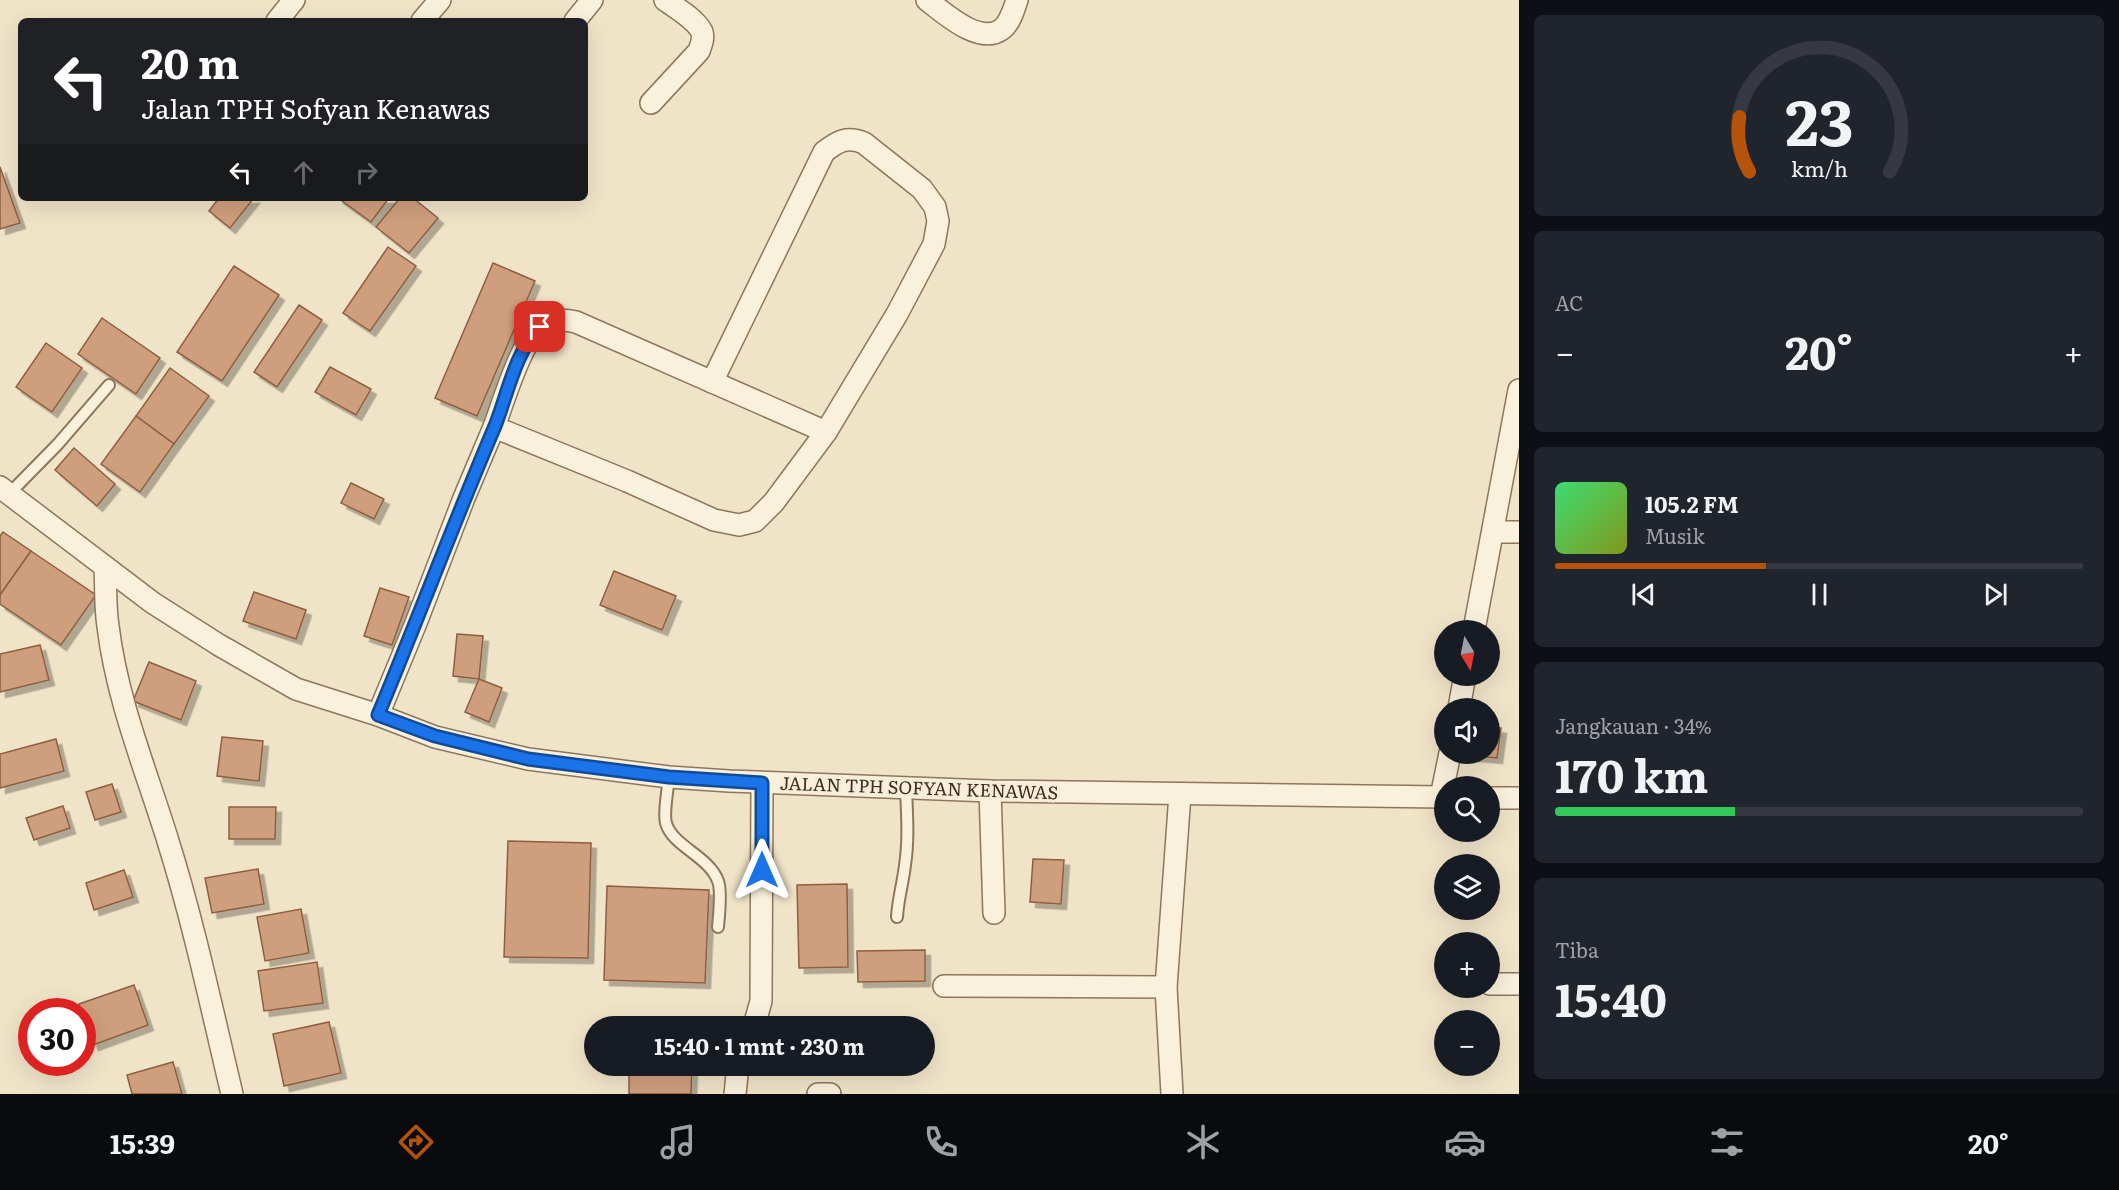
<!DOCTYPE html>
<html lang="id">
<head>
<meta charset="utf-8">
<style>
	:root { --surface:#171b24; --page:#20242c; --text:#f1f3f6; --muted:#9ea1a6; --line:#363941; --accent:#b45309 }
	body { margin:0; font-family:Literata,serif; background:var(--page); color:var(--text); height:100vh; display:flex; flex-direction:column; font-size:22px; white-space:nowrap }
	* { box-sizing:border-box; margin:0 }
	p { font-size:20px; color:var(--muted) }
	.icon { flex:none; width:33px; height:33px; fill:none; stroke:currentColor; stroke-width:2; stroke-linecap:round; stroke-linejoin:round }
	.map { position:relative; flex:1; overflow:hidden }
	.details { display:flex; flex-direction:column; gap:15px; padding:15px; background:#0d0f14; width:600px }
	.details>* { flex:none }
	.hud { position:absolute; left:18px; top:18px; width:570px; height:183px; border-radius:9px; box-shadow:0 6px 24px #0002; background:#202124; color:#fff; overflow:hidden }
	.needle { width:39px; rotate:170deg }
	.controls { position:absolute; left:1434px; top:620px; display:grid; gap:12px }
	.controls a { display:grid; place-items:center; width:66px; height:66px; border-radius:50%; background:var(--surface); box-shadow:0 6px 24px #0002; font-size:30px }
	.speed { position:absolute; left:18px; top:998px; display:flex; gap:12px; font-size:30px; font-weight:700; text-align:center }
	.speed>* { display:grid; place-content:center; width:78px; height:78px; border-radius:50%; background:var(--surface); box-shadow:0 6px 24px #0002; line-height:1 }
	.speed .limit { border:9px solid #d22; background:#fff; color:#111 }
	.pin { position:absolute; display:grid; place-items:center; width:51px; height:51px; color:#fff; margin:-26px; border-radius:12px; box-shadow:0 3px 9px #0006 }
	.me { position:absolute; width:66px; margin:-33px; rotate:0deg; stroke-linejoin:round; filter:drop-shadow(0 0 4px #0008) }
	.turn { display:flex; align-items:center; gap:21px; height:126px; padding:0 24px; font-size:27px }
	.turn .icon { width:78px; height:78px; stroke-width:2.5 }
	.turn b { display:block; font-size:42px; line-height:51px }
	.lanes { display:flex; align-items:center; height:57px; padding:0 24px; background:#0003; justify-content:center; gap:30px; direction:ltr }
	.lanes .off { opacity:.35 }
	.big { font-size:45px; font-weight:700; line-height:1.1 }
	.details .card { flex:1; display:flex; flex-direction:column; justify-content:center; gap:9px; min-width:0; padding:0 21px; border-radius:9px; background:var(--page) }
	.details .dial { align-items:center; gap:0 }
	.dial svg { height:156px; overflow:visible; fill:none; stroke:var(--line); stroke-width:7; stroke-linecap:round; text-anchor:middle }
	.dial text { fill:var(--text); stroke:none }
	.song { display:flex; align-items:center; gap:18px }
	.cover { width:72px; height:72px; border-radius:9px; background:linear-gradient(135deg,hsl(140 70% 55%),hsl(70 70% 35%)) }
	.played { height:6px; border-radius:3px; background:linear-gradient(90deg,var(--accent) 40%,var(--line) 40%) }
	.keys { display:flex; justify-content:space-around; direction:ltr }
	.heat { display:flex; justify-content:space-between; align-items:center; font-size:33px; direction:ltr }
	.charge { height:9px; border-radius:4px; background:linear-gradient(90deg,#34c759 34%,var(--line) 0) }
	.trip { position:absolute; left:584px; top:1016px; width:351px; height:60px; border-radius:30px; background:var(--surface); box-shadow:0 6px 24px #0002; font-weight:700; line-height:60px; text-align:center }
	.tabs { display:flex; height:96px; justify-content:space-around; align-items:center; background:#090b0e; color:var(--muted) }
	.tabs .icon { width:42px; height:42px }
	.tabs .current { color:var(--accent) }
	.tabs b { font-size:27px; color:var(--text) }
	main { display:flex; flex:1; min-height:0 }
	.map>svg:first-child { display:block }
	.building { fill:#cf9f7d; stroke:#8d5f41; stroke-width:1.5; filter:url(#shadow) }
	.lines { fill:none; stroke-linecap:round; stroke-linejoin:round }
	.service-casing { stroke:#8d765c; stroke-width:14 }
	.minor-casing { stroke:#8d765c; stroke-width:24 }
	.service { stroke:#faf1dc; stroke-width:10 }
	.minor { stroke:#faf1dc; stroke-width:21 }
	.route-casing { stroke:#114b97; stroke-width:15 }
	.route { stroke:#1a73e8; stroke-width:10 }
	.labels { text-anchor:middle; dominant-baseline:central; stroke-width:6; stroke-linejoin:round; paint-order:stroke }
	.street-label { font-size:18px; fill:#3d2e20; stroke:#f7eed8 }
</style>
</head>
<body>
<main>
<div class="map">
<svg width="1519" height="1094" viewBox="0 0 1519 1094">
	<defs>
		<filter id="shadow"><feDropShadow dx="5.5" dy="5.5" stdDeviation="0" flood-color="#0004"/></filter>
	</defs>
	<rect width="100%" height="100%" fill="#f0e4c8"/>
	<g class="building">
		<polygon points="0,167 20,223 0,229"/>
		<polygon points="219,198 254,198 230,228 209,211"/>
		<polygon points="338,198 389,198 371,222"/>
		<polygon points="400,198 413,198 438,218 409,253 376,227"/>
		<polygon points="388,247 416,266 370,331 343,313"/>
		<polygon points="493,263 535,281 477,416 435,398"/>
		<polygon points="234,266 279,295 222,381 177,352"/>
		<polygon points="299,305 322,320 277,387 254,372"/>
		<polygon points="102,318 160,358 136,394 78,354"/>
		<polygon points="46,343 82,368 52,412 16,387"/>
		<polygon points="330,367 371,389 356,415 315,392"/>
		<polygon points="170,368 209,396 174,444 136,416"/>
		<polygon points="136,416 174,444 140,492 101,464"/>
		<polygon points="74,448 115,484 97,506 55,470"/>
		<polygon points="351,483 384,499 374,519 341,503"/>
		<polygon points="3,532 31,551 0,595 0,536"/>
		<polygon points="31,551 96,595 61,645 0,604 0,595"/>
		<polygon points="614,571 676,596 662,630 600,605"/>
		<polygon points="380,588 409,597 392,645 364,636"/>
		<polygon points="254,592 306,610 296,639 243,621"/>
		<polygon points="457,634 483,636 479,679 453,676"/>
		<polygon points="40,645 49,680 0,692 0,654"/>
		<polygon points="149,662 196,681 181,720 133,701"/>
		<polygon points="479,679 502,688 489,722 465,712"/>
		<polygon points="1490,726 1501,728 1497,758 1474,756 1474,753 1490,753"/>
		<polygon points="222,737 263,741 259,781 217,776"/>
		<polygon points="56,739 64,771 0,788 0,754"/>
		<polygon points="112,784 121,812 95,820 86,792"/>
		<polygon points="63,806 70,828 34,840 26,818"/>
		<polygon points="229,807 276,807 275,839 229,839"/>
		<polygon points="508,841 591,843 588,958 504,957"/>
		<polygon points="1033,859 1064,860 1061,904 1030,902"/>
		<polygon points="258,869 264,904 212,913 205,878"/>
		<polygon points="124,870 133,897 94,910 86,883"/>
		<polygon points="847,884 848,967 799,968 797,885"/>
		<polygon points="607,886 709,890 705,983 604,980"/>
		<polygon points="301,909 309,953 265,961 257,917"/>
		<polygon points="925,950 925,981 858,982 857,951"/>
		<polygon points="317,962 323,1003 264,1011 258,971"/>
		<polygon points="134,985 148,1025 93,1045 79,1004"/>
		<polygon points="635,1021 675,1023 674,1026 634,1026"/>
		<polygon points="329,1022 341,1073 284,1086 273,1034"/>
		<polygon points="173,1062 182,1094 132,1094 127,1075"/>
		<polygon points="629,1065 692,1065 691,1094 629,1094"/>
	</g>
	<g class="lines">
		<defs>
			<g id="service">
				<polyline points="9,494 58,444 109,385"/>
				<path d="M 669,777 C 668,789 663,813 666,823 C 672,846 709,856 718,881 C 722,891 719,915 718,927"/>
				<path d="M 897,917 C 898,899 903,883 905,865 C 909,839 907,814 906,789"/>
			</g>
			<g id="minor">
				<path d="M 927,0 C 944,13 980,46 1002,29 C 1010,23 1014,9 1017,0"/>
				<polyline points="277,21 294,0"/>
				<polyline points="422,21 440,0"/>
				<polyline points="575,21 592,0"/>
				<path d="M 651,103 L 699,51 C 701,45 704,39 702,32 C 696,19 676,8 665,0"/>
				<path d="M 494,427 C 503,403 521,342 540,327 C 551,319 563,319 576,322 L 826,432"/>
				<polyline points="0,487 153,603 219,645 296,689 378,715 435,737 528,759 669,777 729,781 990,791 1444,797"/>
				<polyline points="1494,532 1519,532"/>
				<path d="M 105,567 C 106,586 105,607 108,626 C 117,701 146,770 168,841 C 194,924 212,1010 232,1094"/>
				<polyline points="1474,630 1519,390"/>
				<polyline points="1459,708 1465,675"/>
				<path d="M 378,715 L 416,623 L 464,498 L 494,427 L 627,481 L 714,520 L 739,525 L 755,521 L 774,502 L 826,432 L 897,314 L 934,244 L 938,221 L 935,207 L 922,189 L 864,143 C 847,136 838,141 824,152 L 712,382"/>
				<polyline points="990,791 994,913"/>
				<polyline points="1441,797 1450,753"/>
				<polyline points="1490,798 1519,798"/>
				<polyline points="1490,984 1519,984"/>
				<polyline points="944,986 1166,987"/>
				<polyline points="754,1026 761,1001 762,783"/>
				<polyline points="735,1094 738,1065"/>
				<polyline points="818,1094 830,1094"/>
				<polyline points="1172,1094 1166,987 1180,794"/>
			</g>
		</defs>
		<use href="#service" class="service-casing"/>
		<use href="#minor" class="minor-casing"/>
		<use href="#service" class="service"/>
		<use href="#minor" class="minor"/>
	</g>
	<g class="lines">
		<defs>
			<path id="route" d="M 540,327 C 515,352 508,393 495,426 C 454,522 418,619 378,715 L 435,736 L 528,759 L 669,777 L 762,783 L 762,870"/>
		</defs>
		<use href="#route" class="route-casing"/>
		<use href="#route" class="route"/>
	</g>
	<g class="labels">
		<g class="street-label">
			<text transform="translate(919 787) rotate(2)">JALAN TPH SOFYAN KENAWAS</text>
		</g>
	</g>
</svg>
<div class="controls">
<a><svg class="needle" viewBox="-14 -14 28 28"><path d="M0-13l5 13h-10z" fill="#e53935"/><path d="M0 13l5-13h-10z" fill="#9ea1a6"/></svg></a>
<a><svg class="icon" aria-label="sound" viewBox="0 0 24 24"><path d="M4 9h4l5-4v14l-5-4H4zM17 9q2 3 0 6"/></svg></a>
<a><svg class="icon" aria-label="search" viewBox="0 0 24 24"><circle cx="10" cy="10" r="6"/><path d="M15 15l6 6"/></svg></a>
<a><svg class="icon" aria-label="layers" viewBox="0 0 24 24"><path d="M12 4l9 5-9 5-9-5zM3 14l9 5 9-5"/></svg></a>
<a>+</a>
<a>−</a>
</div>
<div class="speed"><div class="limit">30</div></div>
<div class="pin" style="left:540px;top:327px;background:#d93025"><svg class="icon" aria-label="arrive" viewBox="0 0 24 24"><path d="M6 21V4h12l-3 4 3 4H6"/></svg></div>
<svg class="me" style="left:762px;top:870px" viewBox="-20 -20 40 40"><path d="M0-17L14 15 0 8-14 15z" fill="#1a73e8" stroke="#fff" stroke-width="4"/></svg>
<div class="trip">15:40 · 1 mnt · 230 m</div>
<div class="hud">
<div class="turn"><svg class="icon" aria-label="left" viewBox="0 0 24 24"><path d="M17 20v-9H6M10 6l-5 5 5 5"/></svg><div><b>20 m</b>Jalan TPH Sofyan Kenawas</div></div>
<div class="lanes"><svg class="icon" aria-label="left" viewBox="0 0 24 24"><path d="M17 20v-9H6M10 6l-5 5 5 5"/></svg><svg class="icon off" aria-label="ahead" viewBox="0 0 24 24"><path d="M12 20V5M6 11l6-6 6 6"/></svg><svg class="icon off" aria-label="right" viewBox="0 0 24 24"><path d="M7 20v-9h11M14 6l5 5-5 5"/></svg></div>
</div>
</div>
<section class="details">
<div class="card dial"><svg viewBox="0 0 100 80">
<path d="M14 69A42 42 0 1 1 86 69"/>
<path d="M14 69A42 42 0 0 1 9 41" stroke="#b45309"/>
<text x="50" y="56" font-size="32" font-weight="700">23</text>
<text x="50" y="72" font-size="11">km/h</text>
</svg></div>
<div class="card"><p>AC</p>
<div class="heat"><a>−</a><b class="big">20°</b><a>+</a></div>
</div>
<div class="card">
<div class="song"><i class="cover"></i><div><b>105.2 FM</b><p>Musik</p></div></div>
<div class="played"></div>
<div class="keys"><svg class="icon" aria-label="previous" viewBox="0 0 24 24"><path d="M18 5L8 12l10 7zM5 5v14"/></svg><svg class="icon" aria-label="pause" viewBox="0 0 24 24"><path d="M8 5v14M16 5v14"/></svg><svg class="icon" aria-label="next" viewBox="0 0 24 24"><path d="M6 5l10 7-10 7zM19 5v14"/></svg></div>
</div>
<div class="card"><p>Jangkauan · 34%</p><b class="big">170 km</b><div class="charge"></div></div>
<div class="card"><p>Tiba</p><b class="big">15:40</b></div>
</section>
</main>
<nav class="tabs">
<b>15:39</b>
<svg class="icon current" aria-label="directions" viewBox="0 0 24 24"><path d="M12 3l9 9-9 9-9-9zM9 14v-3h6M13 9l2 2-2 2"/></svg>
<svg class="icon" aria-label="music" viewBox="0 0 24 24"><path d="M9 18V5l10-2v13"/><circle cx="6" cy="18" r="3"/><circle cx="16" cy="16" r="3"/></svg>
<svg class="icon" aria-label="phone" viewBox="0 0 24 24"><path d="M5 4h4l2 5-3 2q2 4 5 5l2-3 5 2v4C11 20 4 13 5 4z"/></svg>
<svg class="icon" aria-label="climate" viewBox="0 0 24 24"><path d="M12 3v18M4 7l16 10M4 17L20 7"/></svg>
<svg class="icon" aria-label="car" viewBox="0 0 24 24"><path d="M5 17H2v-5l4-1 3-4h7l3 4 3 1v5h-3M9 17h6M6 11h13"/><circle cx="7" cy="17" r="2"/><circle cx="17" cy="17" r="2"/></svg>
<svg class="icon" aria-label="filters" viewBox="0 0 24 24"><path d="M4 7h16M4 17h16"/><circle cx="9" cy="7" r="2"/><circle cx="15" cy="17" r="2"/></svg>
<b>20°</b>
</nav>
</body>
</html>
